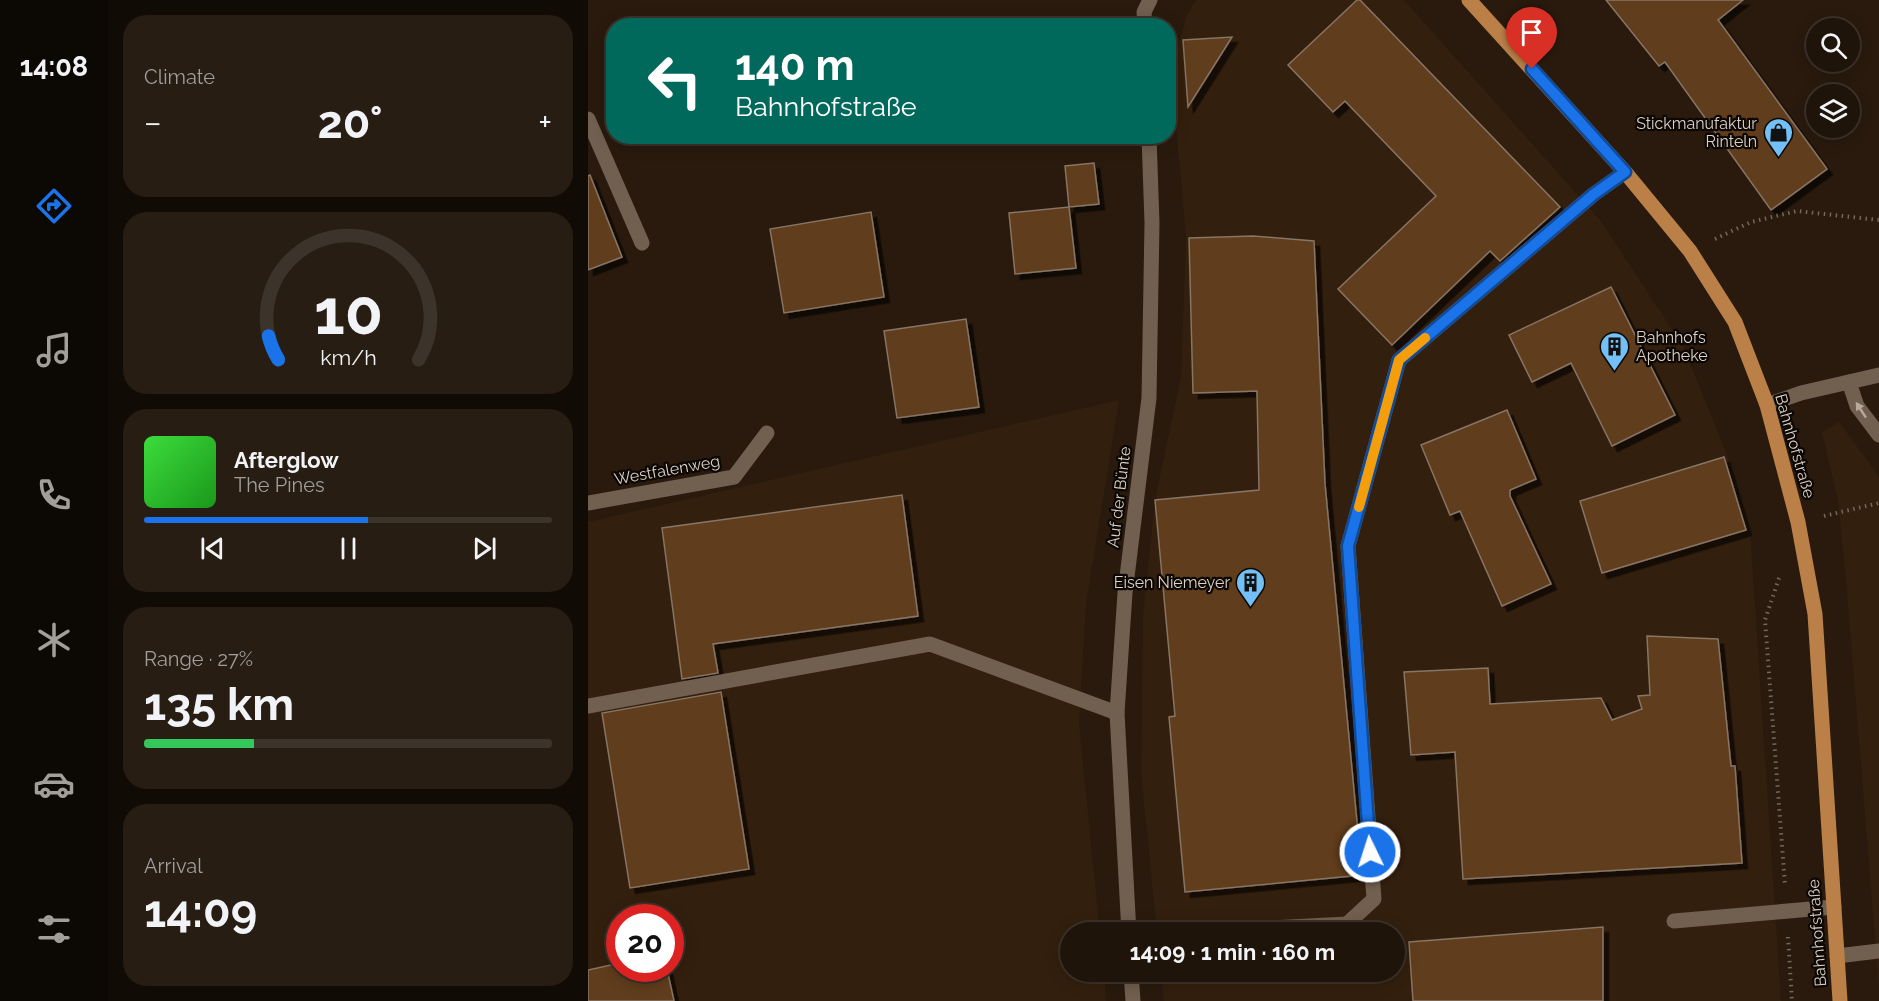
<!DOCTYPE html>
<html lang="en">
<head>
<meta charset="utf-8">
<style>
	:root { --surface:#1f140a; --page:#271d13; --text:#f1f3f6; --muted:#a19e9c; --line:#3c332b; --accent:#1a73e8 }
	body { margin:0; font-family:Raleway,sans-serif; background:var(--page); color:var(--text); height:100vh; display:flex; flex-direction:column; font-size:22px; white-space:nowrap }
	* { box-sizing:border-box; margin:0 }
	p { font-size:20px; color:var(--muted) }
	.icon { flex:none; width:33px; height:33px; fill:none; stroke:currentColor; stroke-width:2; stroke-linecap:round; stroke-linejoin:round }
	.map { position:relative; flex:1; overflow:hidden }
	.panel { display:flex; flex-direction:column; gap:15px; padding:15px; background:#110b06; width:480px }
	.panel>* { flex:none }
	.guide { position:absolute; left:18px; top:18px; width:570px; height:126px; border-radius:24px; box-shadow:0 3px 15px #0003,0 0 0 2px var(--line); background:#00695c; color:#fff; overflow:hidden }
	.controls { position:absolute; left:1218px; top:18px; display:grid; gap:12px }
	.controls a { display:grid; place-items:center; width:54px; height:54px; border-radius:50%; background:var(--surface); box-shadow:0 3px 15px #0003,0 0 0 2px var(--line); font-size:30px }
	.speed { position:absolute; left:18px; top:904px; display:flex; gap:12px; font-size:30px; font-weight:700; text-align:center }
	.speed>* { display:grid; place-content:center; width:78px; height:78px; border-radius:50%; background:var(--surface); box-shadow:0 3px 15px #0003,0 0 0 2px var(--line); line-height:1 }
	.speed .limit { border:9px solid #d22; background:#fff; color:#111 }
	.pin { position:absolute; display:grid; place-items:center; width:51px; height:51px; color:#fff; margin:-62px -26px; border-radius:50% 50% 50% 0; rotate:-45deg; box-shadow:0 0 6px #0007 }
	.pin .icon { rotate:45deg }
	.me { position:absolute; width:66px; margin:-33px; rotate:356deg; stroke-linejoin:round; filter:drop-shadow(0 0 4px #0008) }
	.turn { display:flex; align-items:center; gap:21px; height:126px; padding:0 30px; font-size:27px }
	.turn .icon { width:78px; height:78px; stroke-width:2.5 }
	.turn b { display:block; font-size:42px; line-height:51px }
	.big { font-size:45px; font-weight:700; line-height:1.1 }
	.panel .widget { flex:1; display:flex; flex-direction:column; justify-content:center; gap:9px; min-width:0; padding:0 21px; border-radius:24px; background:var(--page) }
	.panel .dial { align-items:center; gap:0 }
	.dial svg { height:156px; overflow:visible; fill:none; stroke:var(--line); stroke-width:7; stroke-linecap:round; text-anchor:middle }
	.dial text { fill:var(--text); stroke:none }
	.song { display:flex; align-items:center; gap:18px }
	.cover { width:72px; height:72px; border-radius:9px; background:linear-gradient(135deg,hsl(120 70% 55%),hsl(120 70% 35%)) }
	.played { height:6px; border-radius:3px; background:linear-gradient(90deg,var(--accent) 55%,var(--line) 55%) }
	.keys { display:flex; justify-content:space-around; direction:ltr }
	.heat { display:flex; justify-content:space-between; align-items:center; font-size:33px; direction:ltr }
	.charge { height:9px; border-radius:4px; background:linear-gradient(90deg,#34c759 27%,var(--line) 0) }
	.trip { position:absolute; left:472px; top:922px; width:345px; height:60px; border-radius:30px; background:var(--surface); box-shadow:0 3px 15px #0003,0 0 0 2px var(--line); font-weight:700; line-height:60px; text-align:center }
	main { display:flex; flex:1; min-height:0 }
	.dock { display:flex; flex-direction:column; width:108px; justify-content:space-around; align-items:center; background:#0c0804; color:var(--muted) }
	.dock .icon { width:42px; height:42px }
	.dock .on { color:var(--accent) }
	.dock b { font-size:27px; color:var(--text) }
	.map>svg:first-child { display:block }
	.built { fill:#331f0d; fill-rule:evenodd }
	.building { fill:#603c1a; stroke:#877465; stroke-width:1.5; filter:url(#shadow) }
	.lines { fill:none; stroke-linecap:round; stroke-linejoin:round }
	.path { stroke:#73665a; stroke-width:4; stroke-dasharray:1.5 4.5; stroke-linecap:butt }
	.minor { stroke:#715f4f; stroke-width:15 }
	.major { stroke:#ba8047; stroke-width:15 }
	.oneway { fill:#b6a99e }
	.route-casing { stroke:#114b97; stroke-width:15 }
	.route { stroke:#1a73e8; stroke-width:10 }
	.slow { stroke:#f59e0b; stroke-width:10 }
	.labels { text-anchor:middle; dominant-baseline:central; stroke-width:4.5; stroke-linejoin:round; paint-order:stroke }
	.poi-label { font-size:16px; fill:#dbd1c8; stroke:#0c0703; text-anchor:end }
	.street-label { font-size:16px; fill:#dbd1c8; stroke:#0c0703 }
</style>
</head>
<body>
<main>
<nav class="dock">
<b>14:08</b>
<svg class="icon on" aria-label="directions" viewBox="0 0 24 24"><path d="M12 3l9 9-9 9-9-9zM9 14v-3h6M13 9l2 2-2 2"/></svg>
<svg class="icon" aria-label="music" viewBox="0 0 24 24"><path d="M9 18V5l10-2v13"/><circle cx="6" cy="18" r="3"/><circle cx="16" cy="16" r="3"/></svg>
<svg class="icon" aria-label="phone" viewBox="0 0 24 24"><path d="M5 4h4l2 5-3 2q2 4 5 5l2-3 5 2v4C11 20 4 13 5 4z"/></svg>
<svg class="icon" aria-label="climate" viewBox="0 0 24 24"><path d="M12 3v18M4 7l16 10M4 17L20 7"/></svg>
<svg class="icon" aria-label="car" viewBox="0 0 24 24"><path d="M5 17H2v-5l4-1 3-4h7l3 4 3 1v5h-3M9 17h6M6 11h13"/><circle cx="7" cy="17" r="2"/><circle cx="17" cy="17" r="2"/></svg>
<svg class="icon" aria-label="filters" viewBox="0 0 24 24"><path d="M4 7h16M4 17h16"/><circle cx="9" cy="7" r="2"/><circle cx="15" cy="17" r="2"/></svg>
</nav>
<section class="panel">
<div class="widget"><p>Climate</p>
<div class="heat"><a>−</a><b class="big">20°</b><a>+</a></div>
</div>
<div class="widget dial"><svg viewBox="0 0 100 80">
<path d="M14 69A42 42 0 1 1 86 69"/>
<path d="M14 69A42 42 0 0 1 9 57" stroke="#1a73e8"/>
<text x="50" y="56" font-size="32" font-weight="700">10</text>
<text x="50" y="72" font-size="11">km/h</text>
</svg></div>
<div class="widget">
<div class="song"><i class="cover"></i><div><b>Afterglow</b><p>The Pines</p></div></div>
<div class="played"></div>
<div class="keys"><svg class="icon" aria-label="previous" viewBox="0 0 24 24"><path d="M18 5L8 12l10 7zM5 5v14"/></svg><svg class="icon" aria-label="pause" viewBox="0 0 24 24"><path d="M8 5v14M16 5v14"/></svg><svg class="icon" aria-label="next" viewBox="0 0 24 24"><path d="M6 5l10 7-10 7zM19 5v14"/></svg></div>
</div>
<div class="widget"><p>Range · 27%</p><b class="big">135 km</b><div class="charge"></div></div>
<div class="widget"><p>Arrival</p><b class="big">14:09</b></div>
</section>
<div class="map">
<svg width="1291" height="1001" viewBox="0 0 1291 1001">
	<defs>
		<filter id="shadow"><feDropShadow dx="5.5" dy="5.5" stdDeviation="0" flood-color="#0009"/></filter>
	</defs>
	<rect width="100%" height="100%" fill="#291a0d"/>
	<g class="built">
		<polygon points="608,0 816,0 1012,220 1095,346 1139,455 1162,529 1193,1001 576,1001 573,972 807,972 807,933 569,933 553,773 555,615 567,500 593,377 598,237 585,91 588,53 598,17"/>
		<path d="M 531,400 L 498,604 L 491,723 L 512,933 L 483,933 L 483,972 L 516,972 L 518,1001 L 0,1001 L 0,522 ZM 32,918 L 82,918 L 82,969 L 32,969 Z"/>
		<polygon points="1251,422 1291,477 1291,988 1258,580 1250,501 1234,432"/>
	</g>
	<g class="building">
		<polygon points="769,0 772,0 972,207 912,261 902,251 804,345 750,289 848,196 757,101 745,112 700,65"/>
		<polygon points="1018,0 1155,0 1130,20 1239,169 1183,210 1077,62 1071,66"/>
		<polygon points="644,37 600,107 595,40"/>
		<polygon points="506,163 511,204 481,207 477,166"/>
		<polygon points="2,175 34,257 0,270 0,176"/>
		<polygon points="481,207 488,268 427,274 421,213"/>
		<polygon points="283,212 296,297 196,313 182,229"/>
		<polygon points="665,236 726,241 737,484 774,875 597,892 581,717 587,716 567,500 671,490 669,391 605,393 601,238"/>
		<polygon points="1023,287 1087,415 1024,446 983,363 944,382 921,335"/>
		<polygon points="378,319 391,407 309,418 296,331"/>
		<polygon points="919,410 948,479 922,490 922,496 963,584 914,606 872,511 862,515 833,445"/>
		<polygon points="1136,457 1158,530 1014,573 992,501"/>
		<polygon points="314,495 330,616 125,644 130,673 94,679 74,528"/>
		<polygon points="1059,636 1130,639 1143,766 1147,766 1154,863 875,879 867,752 823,755 816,672 900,668 902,704 1013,698 1024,720 1054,709 1050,696 1062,695"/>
		<polygon points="133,692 161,869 42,888 14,713"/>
		<polygon points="1015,927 1015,1001 825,1001 821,942"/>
		<polygon points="32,963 32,969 79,969 86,1001 0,1001 0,970"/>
	</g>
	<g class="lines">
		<g class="path">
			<polyline points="1127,239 1163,222 1209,211 1291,220"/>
			<polyline points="1236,516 1291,503"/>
			<polyline points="1191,578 1177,620 1197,885"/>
			<polyline points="1200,937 1204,1001"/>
		</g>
		<g class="minor">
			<polyline points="557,26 556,12 562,0"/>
			<polyline points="0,119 54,243"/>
			<polyline points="1261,382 1269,406 1291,435"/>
			<polyline points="1179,405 1213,393 1291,375"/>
			<polyline points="0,503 146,477 179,433"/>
			<polyline points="0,706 342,644 529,713"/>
			<polyline points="1086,921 1246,907"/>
			<polyline points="541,933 529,713 537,593 561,398 564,223 561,136"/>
			<polyline points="589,933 759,924 786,899 760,546 811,360 1006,194 1037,172"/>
			<polyline points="1249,956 1291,951"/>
			<polyline points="543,972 545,1001"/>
		</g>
		<polyline class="major" points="881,0 1037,172 1102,251 1147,322 1179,405 1210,522 1227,614 1252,1001"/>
	</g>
	<defs><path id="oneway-solid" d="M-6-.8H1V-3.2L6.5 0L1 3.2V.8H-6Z" transform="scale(1.5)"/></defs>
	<use class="oneway" href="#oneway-solid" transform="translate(1273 410) rotate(-123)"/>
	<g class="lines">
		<defs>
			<polyline id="route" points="782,852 760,546 811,360 1006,194 1037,172 944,69"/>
		</defs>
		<use href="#route" class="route-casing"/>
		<use href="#route" class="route"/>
		<polyline class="slow" points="771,507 811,360 837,338"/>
	</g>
	<defs>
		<symbol id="shop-pin" viewBox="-11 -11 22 30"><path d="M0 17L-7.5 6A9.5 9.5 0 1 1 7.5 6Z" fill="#73c0f6" stroke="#0c0703"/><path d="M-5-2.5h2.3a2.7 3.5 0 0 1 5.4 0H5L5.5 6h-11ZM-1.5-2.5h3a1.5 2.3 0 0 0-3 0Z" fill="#111"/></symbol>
		<symbol id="building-pin" viewBox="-11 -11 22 30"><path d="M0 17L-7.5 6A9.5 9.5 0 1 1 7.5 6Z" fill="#73c0f6" stroke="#0c0703"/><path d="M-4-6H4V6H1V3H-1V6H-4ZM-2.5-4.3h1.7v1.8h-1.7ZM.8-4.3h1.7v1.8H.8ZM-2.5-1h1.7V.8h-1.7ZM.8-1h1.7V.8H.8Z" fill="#111"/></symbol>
	</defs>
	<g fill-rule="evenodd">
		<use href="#shop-pin" x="1174" y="116" width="33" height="45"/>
		<use href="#building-pin" x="1010" y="330" width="33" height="45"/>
		<use href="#building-pin" x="646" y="566" width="33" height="45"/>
	</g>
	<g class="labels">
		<g class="poi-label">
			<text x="1169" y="123">Stickmanufaktur<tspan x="1169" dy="18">Rinteln</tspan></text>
			<text x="1048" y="337" text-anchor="start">Bahnhofs<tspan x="1048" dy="18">Apotheke</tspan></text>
			<text x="642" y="582">Eisen Niemeyer</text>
		</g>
		<g class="street-label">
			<text transform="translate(1207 446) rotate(74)">Bahnhofstraße</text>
			<text transform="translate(79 470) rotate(-10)">Westfalenweg</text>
			<text transform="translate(531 497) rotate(-83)">Auf der Bünte</text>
			<text transform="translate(1229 933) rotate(-94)">Bahnhofstraße</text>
		</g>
	</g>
</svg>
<div class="controls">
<a><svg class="icon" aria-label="search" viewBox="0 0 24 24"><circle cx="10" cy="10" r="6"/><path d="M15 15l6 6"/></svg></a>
<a><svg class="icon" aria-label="layers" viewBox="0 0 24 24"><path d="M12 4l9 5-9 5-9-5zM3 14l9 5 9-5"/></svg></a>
</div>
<div class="speed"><div class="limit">20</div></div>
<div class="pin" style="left:944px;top:69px;background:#d93025"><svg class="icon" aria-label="arrive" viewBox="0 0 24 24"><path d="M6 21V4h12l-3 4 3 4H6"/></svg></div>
<svg class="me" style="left:782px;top:852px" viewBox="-20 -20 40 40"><circle r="17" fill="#1a73e8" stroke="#fff" stroke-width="3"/><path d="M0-11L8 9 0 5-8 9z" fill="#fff"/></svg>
<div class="trip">14:09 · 1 min · 160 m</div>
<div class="guide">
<div class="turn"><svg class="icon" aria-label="left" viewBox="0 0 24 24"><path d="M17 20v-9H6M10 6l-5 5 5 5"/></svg><div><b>140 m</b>Bahnhofstraße</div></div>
</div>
</div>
</main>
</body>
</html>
